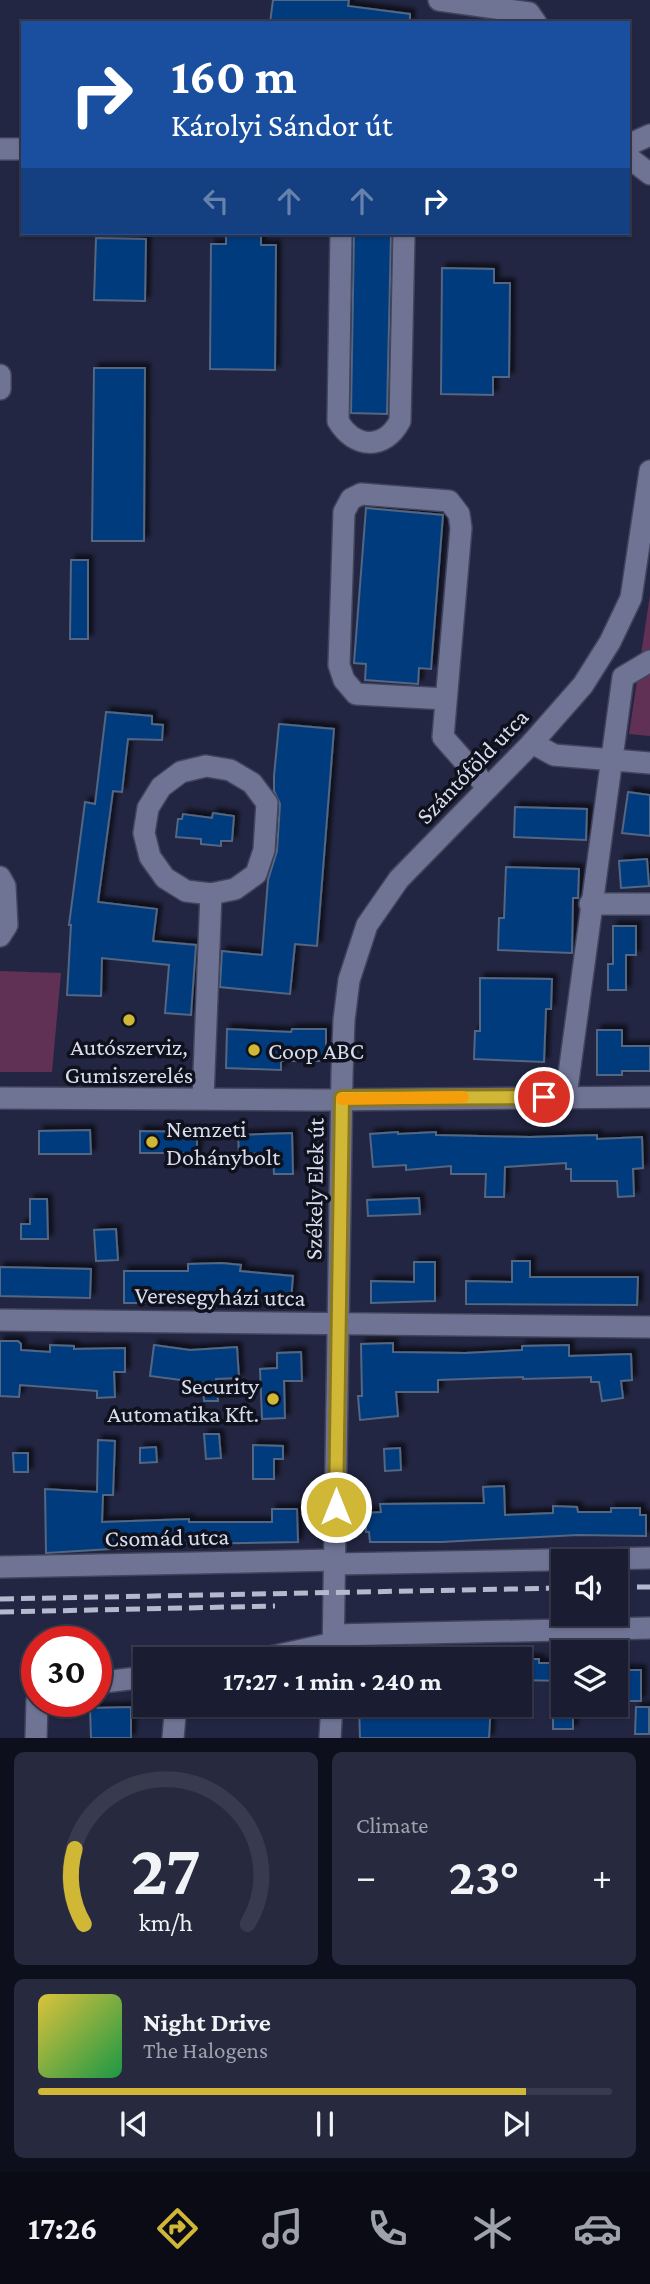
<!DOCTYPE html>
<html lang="en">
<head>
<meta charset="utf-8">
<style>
	:root { --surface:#1a1c32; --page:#27293e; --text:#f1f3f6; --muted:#9fa1ac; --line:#383a4d; --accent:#d1b736 }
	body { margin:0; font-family:"Crimson Pro",serif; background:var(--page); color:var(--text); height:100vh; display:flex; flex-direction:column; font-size:26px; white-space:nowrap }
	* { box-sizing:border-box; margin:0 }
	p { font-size:23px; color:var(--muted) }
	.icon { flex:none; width:38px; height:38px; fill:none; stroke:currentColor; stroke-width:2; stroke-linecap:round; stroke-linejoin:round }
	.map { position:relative; height:1738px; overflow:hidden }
	.panel { display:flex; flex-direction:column; gap:14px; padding:14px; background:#0e0f1c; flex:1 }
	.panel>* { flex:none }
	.top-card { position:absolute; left:21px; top:21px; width:609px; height:214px; border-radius:0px; box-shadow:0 2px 5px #0004,0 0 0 2px var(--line); background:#1a4fa0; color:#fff; overflow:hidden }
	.fabs { position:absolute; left:551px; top:1549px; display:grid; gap:14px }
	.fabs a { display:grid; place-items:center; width:77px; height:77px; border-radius:0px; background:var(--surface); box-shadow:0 2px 5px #0004,0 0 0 2px var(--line); font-size:35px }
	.speed { position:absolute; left:21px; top:1626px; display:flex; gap:14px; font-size:35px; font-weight:700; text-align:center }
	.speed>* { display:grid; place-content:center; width:91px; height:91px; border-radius:50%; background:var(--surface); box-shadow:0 2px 5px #0004,0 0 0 2px var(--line); line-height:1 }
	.speed .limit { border:10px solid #d22; background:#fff; color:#111 }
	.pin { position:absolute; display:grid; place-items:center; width:60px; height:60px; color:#fff; margin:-30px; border:4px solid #fff; border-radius:50%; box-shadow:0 2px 7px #0007 }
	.me { position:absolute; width:77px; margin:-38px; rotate:0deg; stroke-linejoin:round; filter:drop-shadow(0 0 5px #0008) }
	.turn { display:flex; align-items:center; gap:24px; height:147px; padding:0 35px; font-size:32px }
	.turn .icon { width:91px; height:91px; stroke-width:2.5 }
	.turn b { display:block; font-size:49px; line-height:60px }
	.lanes { display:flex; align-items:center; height:66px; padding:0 35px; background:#0003; justify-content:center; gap:35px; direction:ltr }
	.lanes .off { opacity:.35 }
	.big { font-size:52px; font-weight:700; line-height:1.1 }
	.panel .widget { flex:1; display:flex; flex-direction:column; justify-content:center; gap:10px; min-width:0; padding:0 24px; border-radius:10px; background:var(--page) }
	.panel .dial { align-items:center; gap:0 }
	.dial svg { height:182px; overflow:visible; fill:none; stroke:var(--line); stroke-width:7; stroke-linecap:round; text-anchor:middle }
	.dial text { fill:var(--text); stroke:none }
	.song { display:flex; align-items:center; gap:21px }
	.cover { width:84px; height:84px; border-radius:10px; background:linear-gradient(135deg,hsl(50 70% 55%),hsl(140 70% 35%)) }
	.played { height:7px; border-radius:4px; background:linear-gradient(90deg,var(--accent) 85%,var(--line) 85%) }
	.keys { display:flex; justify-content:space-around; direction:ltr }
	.heat { display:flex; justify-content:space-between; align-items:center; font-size:38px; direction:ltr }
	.panel .tiles { flex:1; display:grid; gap:14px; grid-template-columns:1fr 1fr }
	.widget:last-child { grid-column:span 2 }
	.trip { position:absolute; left:133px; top:1647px; width:399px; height:70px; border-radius:0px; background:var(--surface); box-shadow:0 2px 5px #0004,0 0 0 2px var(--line); font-weight:700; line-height:70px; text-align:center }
	.dock { display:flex; height:112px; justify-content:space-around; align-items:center; background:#0a0b14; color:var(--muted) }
	.dock .icon { width:49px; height:49px }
	.dock .on { color:var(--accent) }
	.dock b { font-size:32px; color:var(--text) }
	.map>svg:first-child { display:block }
	.green { fill:#613055 }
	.building { fill:#023a7d; stroke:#526682; stroke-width:2; filter:url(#shadow) }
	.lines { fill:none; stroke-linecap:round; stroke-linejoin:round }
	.minor-casing { stroke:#42445b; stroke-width:24 }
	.minor { stroke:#6f7495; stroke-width:21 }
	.rail { stroke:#b5b9cd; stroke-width:5; stroke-dasharray:14 7; stroke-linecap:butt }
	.route-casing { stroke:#887723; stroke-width:18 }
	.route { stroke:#d1b736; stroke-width:12 }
	.slow { stroke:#f59e0b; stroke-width:12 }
	.poi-dot { fill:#d1b736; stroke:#0f111d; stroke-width:2.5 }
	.labels { text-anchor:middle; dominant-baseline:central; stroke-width:7; stroke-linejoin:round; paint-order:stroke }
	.street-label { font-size:24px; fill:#d8dcee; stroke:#0f111d }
	.poi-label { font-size:24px; fill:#d8dcee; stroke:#0f111d; text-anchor:start }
</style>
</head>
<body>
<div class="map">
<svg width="650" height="1738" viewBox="0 0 650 1738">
	<defs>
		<filter id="shadow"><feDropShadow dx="4.5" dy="-4.5" stdDeviation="2" flood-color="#0009"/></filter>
	</defs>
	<rect width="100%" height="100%" fill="#232642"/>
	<g class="green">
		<polygon points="650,595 650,736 629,734"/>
		<polygon points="0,971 61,973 52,1072 0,1072"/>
	</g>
	<g class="building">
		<polygon points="273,0 349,0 348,6 410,14 410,23 270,23"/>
		<polygon points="354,233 391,233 387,414 351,413"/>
		<polygon points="226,236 261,236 261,245 276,245 275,370 210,369 211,244 226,244"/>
		<polygon points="96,238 146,239 145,301 94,300"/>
		<polygon points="442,268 494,269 494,283 510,283 509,377 493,377 493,395 441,394"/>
		<polygon points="94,368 145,368 144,541 92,541"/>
		<polygon points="366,508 443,515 431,669 419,668 418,684 365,680 366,664 354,663"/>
		<polygon points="71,560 88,560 88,639 70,639"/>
		<polygon points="106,712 152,716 152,724 163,725 162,740 128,739 122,792 113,791 98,902 157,909 153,941 196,945 191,1015 165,1013 169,965 102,958 101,996 67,995 71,925 69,925 85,802 95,804"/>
		<polygon points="279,724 334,729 317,946 295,944 290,994 220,987 222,951 262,955 268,880 277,851 280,804 274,791 274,776"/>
		<polygon points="628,792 650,795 650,836 622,833"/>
		<polygon points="515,807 587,809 586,840 514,837"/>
		<polygon points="213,813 234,816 232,841 221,841 221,846 201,844 201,839 176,837 178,819 182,819 183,814 212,818"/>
		<polygon points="647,859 649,886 621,888 619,861"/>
		<polygon points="506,867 579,869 578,898 573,898 572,953 498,950 499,918 504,918"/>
		<polygon points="613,926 636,926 636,955 626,955 626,990 608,990 608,964 613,964"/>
		<polygon points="480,978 552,979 551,1009 546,1009 544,1062 474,1059 475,1031 480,1031"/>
		<polygon points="227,1029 291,1032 292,1029 326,1029 326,1061 281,1061 281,1070 226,1068"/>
		<polygon points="597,1030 622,1030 622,1046 650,1046 650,1071 622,1071 622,1075 597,1075"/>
		<polygon points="90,1130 91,1154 39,1154 39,1131"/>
		<polygon points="140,1131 197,1132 197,1153 140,1153"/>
		<polygon points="398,1132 398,1134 436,1132 436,1135 530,1137 597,1135 597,1139 642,1137 643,1168 633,1169 634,1196 618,1197 617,1181 571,1181 571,1169 566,1169 566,1163 505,1167 504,1197 485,1197 486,1174 451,1174 451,1166 406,1170 406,1165 373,1167 370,1134"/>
		<polygon points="292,1133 293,1174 274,1174 273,1153 239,1154 238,1135"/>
		<polygon points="419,1198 420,1214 368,1216 367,1200"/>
		<polygon points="30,1199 47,1199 48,1239 21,1239 21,1224 30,1224"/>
		<polygon points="116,1229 118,1260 96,1261 94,1230"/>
		<polygon points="512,1261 530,1261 530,1277 638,1277 637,1305 466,1304 466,1281 512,1282"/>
		<polygon points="414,1262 435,1262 435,1301 371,1303 371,1281 414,1282"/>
		<polygon points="222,1263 241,1265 240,1271 293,1276 291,1300 208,1292 208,1303 124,1303 124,1271 188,1271 188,1264"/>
		<polygon points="0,1267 91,1269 90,1298 0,1296"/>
		<polygon points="0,1341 18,1341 21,1344 21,1350 50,1352 50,1345 74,1346 74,1349 125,1348 125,1372 114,1372 115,1397 97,1398 97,1391 20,1385 19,1397 0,1396"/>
		<polygon points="393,1343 393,1352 465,1353 522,1350 522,1346 569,1345 569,1356 631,1354 632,1380 621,1381 623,1398 602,1401 599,1382 591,1382 591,1377 523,1379 523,1377 438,1380 438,1392 396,1392 398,1416 360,1420 358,1396 362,1396 361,1344"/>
		<polygon points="154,1345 190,1350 237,1347 239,1378 216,1379 218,1401 204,1401 203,1383 150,1376"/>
		<polygon points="301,1352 302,1381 284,1381 285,1418 262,1419 260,1369 277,1368 277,1353"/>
		<polygon points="204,1434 219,1434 221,1458 206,1459"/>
		<polygon points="98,1440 115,1441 113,1495 103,1495 102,1522 189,1519 189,1522 272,1522 272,1509 297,1509 298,1542 127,1545 127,1548 46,1553 45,1489 97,1492"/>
		<polygon points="253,1445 283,1446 283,1459 274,1459 274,1479 253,1479"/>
		<polygon points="156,1447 157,1462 140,1463 140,1448"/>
		<polygon points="400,1448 401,1470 385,1471 384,1449"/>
		<polygon points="13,1453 28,1453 28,1472 14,1472"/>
		<polygon points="504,1486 505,1515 553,1513 553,1506 577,1507 578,1512 611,1512 611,1508 640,1508 640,1515 646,1515 646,1536 578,1535 441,1542 370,1542 369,1532 366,1532 365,1513 381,1512 380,1504 484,1503 483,1487"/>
		<polygon points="520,1659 539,1659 539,1663 564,1663 564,1681 520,1680"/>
		<polygon points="616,1670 641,1670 641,1701 625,1701 625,1695 616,1695"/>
		<polygon points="455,1704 491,1704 489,1738 360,1738 359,1705 455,1707"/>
		<polygon points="556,1704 573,1704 573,1729 553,1729 553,1709 556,1709"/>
		<polygon points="131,1707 131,1738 91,1738 90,1708"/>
		<polygon points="636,1707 649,1707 649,1734 635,1734"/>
	</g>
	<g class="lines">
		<defs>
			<g id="minor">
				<polyline points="439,0 529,13 536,23"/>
				<polyline points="628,145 650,135"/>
				<polyline points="0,149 23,149"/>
				<polyline points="628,157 650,174"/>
				<path d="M 341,233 L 338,421 C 354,448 384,451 400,421 L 404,233"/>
				<polyline points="0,375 0,389"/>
				<polyline points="446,699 356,694 344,680 339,665 344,512 351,499 361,494 449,501 459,514 461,528 443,737 488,788"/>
				<polyline points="532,743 554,755 650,763"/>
				<polygon points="206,766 230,770 252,783 267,803 264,850 256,874 235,889 211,894 186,891 165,878 150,857 144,833 148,808 161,787 181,772"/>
				<polyline points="0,877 5,886 7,925 0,936"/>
				<polyline points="590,904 650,904"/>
				<polyline points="566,1096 623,677 650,661"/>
				<polyline points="0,1098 320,1100 650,1097"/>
				<polyline points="203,1098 211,894"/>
				<polyline points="0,1320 650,1327"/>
				<polyline points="336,1564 650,1558"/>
				<polyline points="0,1567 336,1560"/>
				<polyline points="334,1635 650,1628"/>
				<polyline points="261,1659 334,1643"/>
				<polyline points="333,1659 342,1074 344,1020 349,980 367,925 399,879 532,743 583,685 610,642 631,598 650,471"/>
				<polyline points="96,1683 145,1677"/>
				<polyline points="36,1738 37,1701"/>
				<polyline points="173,1738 176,1704"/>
				<polyline points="330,1738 332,1704"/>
			</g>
		</defs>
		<use href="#minor" class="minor-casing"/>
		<use href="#minor" class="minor"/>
		<g class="rail">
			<polyline points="616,1587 650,1587"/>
			<polyline points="0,1599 564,1588"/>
			<polyline points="0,1612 275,1606"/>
		</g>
	</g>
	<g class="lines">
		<defs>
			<polyline id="route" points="336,1507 342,1098 544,1097"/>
		</defs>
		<use href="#route" class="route-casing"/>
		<use href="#route" class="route"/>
		<polyline class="slow" points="342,1099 463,1097"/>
	</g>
	<g class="poi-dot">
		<circle cx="129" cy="1020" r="7"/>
		<circle cx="254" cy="1050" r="7"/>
		<circle cx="152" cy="1142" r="7"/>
		<circle cx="273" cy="1399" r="7"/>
	</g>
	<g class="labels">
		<g class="street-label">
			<text transform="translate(472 766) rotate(-46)">Szántóföld utca</text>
			<text transform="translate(314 1189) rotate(-89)">Székely Elek út</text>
			<text transform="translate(220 1296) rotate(1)">Veresegyházi utca</text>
			<text transform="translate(167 1537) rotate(-1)">Csomád utca</text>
		</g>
		<g class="poi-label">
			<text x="129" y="1046" text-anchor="middle">Autószerviz,<tspan x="129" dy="28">Gumiszerelés</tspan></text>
			<text x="268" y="1050">Coop ABC</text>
			<text x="166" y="1128">Nemzeti<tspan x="166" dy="28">Dohánybolt</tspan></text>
			<text x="259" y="1385" text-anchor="end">Security<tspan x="259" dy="28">Automatika Kft.</tspan></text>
		</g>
	</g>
</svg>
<div class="fabs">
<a><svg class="icon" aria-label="sound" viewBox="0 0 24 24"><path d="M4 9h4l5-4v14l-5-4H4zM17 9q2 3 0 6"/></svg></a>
<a><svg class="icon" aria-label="layers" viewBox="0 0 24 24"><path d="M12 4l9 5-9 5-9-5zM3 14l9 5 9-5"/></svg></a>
</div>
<div class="speed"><div class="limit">30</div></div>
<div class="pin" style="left:544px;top:1097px;background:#d93025"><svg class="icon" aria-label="arrive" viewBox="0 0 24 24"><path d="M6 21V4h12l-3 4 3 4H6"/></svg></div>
<svg class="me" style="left:336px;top:1507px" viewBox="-20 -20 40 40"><circle r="17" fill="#d1b736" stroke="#fff" stroke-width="3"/><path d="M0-11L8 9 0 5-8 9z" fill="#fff"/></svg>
<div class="trip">17:27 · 1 min · 240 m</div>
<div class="top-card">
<div class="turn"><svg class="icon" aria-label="right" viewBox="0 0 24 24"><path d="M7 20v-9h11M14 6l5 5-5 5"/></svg><div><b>160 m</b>Károlyi Sándor út</div></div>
<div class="lanes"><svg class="icon off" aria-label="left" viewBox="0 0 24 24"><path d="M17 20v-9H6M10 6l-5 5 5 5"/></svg><svg class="icon off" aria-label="ahead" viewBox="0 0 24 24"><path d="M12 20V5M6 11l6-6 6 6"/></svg><svg class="icon off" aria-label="ahead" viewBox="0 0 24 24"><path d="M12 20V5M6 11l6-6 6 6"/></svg><svg class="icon" aria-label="right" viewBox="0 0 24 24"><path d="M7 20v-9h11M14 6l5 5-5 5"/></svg></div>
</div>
</div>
<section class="panel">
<div class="tiles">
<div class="widget dial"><svg viewBox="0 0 100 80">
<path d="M14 69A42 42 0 1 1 86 69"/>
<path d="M14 69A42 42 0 0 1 10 36" stroke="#d1b736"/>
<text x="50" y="56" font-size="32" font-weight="700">27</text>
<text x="50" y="72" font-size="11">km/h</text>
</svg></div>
<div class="widget"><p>Climate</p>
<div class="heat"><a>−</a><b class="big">23°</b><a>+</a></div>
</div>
<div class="widget">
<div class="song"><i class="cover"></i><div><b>Night Drive</b><p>The Halogens</p></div></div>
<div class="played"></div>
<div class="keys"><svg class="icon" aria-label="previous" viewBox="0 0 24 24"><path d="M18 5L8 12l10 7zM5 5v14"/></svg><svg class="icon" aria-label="pause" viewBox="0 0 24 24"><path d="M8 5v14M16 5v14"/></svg><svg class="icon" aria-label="next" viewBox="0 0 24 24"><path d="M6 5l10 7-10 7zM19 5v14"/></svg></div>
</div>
</div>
</section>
<nav class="dock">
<b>17:26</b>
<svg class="icon on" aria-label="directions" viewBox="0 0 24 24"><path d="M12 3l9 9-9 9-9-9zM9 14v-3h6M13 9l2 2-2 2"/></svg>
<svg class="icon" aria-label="music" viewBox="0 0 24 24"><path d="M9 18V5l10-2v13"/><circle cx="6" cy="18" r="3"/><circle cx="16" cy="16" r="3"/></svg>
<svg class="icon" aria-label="phone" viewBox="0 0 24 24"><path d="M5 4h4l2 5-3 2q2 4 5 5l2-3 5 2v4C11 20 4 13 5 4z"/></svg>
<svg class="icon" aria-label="climate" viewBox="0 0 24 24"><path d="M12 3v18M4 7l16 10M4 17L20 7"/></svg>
<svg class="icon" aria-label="car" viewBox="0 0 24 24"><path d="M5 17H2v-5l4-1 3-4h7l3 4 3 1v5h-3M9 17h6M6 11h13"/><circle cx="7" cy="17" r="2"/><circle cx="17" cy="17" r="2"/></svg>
</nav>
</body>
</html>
